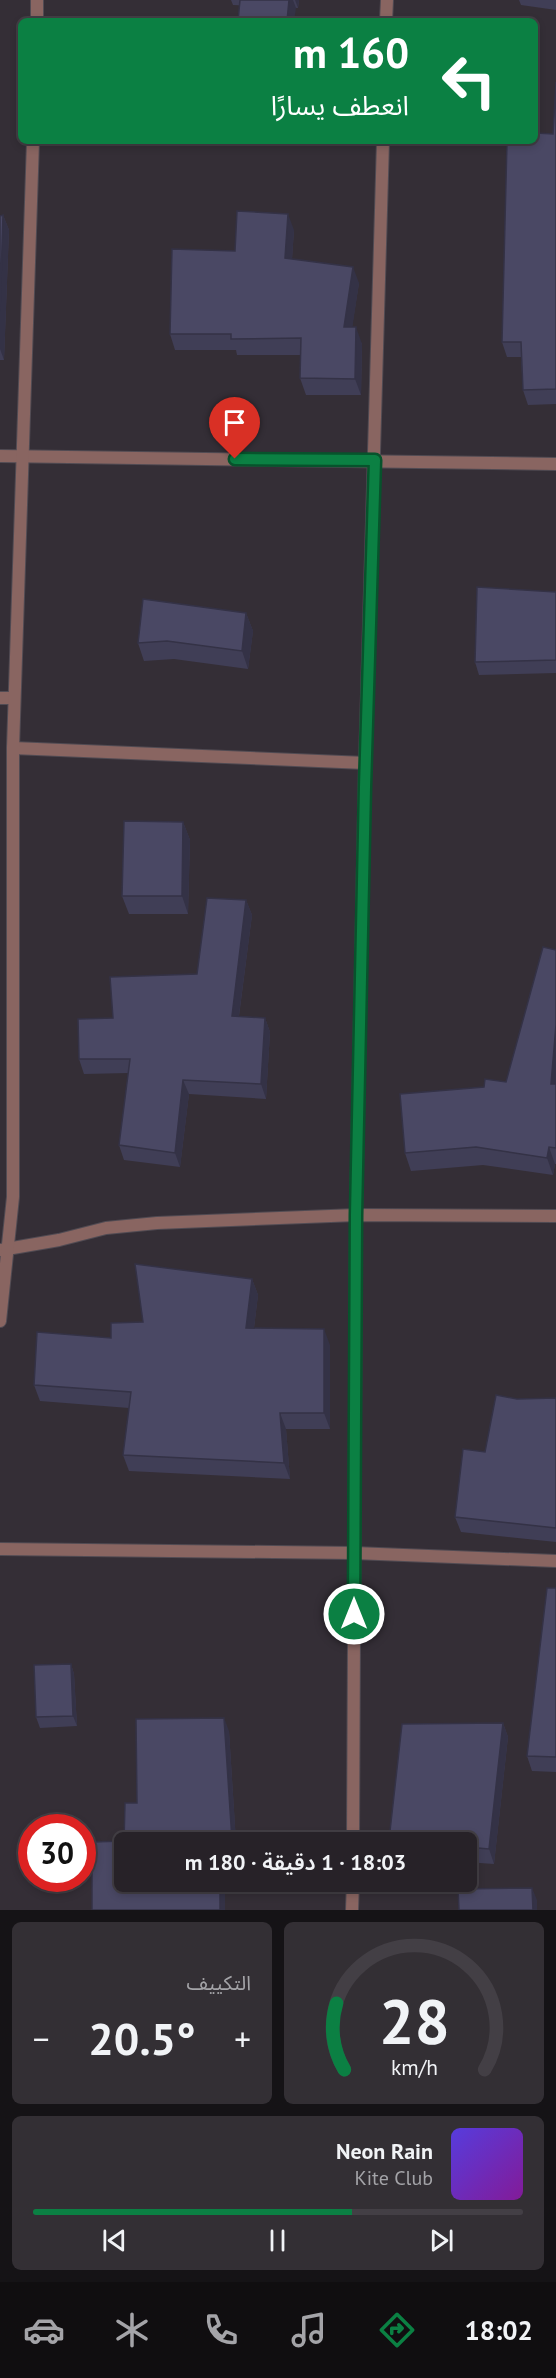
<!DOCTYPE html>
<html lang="ar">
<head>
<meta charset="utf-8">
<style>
	:root { --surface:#272228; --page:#332f34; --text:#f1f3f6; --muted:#a4a4a8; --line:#433f45; --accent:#0b8043 }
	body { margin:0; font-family:"PT Sans","Noto Sans Arabic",sans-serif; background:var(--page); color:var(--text); direction:rtl; height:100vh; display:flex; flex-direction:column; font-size:22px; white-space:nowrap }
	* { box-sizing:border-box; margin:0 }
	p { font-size:20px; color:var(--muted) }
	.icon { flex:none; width:33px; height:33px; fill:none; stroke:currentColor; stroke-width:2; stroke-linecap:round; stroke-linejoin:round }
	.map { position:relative; height:1910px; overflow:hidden; direction:ltr }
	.side { display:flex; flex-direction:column; gap:12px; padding:12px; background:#151316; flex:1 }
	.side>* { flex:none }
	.top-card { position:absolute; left:18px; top:18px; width:520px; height:126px; border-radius:9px; box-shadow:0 3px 9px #0003,0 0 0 2px var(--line); direction:rtl; background:#0b8043; color:#fff; overflow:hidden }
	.speed { position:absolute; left:18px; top:1814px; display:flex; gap:12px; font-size:30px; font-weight:700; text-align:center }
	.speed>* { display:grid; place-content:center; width:78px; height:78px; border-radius:50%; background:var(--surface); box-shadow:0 3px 9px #0003,0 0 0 2px var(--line); line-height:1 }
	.speed .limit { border:9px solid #d22; background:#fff; color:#111 }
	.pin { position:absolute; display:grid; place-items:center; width:51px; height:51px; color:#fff; margin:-62px -26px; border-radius:50% 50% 50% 0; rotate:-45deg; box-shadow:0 0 6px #0007 }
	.pin .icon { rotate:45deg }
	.me { position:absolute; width:66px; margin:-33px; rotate:0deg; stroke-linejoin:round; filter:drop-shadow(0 0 4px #0008) }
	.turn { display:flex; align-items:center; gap:21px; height:126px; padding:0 30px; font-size:27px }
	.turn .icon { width:78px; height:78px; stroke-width:2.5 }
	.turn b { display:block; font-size:42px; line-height:51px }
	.big { font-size:45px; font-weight:600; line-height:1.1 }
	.side .widget { flex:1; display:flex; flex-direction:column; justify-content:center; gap:9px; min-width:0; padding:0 21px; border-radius:9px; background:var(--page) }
	.side .dial { align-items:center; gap:0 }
	.dial svg { height:156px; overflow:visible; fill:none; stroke:var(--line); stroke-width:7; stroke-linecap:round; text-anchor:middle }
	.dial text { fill:var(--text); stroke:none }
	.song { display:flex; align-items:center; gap:18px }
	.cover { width:72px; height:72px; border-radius:9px; background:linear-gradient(135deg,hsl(250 70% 55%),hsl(290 70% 35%)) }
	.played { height:6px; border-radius:3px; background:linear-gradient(90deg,var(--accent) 65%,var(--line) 65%) }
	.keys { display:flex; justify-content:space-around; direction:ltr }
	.heat { display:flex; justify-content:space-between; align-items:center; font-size:33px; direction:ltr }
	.side .tiles { flex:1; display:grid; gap:12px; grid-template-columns:1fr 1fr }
	.widget:last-child { grid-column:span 2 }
	.trip { position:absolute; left:114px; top:1832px; width:363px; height:60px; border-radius:9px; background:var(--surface); box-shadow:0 3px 9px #0003,0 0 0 2px var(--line); font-weight:600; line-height:60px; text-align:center; direction:rtl }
	.tab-bar { display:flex; height:96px; justify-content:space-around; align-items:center; background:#100e10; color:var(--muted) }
	.tab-bar .icon { width:42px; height:42px }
	.tab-bar .on { color:var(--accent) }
	.tab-bar b { font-size:27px; color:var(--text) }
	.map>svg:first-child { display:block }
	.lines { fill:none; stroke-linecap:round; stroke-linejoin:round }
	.minor-casing { stroke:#514b53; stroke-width:14 }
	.minor { stroke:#896561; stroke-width:12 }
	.wall { fill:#403e56 }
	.shaded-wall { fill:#343246 }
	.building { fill:#4a4864; stroke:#343246; stroke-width:1.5 }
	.route-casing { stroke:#07532c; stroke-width:15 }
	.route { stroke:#0b8043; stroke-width:10 }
</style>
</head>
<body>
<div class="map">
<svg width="556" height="1910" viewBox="0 0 556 1910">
	<rect width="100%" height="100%" fill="#342e36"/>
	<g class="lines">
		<defs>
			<g id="minor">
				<polyline points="37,21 37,0"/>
				<polyline points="386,21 387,0"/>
				<polyline points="0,456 556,464"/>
				<polyline points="0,698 14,698"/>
				<polyline points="13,748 365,763"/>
				<polyline points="1,1250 59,1240 106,1228 157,1223 356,1215 556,1216"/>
				<polyline points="0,1321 13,1197 13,748 33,141"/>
				<polyline points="0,1549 354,1553 556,1561"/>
				<polyline points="353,1842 356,1215 365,763 383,141"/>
				<polyline points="352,1910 353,1881"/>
			</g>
		</defs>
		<use href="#minor" class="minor-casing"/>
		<use href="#minor" class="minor"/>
	</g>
	<g class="wall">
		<polygon points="231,0 299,0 298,8 233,5"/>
		<polygon points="519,0 556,0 556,10 521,5"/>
		<polygon points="556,82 556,404 528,405 523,390 521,357 507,357 502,342 553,134"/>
		<polygon points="3,215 9,230 4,360 0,360 0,216"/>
		<polygon points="294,230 292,259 359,283 352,327 362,344 361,395 306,395 300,378 301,355 237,355 236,350 175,350 170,334 235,251"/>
		<polygon points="556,592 556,673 479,675 475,662"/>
		<polygon points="246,613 253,631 248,669 174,659 144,661 138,643"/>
		<polygon points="183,822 190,840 188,914 129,914 122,896"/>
		<polygon points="246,900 252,915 239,1016 265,1018 270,1032 266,1099 189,1094 180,1167 124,1160 119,1145 128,1073 84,1074 79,1059 113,1018 197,974"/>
		<polygon points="556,950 556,1164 555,1164 553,1175 483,1165 411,1171 405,1153 484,1087 506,1082"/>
		<polygon points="252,1279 258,1295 254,1328 330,1345 330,1429 286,1429 290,1479 129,1471 123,1455 129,1408 40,1401 34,1385 111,1338 143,1322"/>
		<polygon points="556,1398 556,1542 461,1532 455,1517 485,1452 517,1399"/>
		<polygon points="556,1588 556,1772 532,1771 527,1756"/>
		<polygon points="71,1664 74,1674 77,1726 40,1728 36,1717"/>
		<polygon points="503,1723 508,1737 494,1864 466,1862 466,1842 390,1842 389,1840"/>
		<polygon points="229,1731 236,1842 124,1842 225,1881 225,1910 92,1910 124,1841 137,1803"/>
	</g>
	<g class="shaded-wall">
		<polygon points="289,0 293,0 296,8 294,21 287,21"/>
		<polygon points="295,0 299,0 298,8"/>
		<polygon points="288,214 294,230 291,274 285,258"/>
		<polygon points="3,215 9,230 4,360 0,349 0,312"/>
		<polygon points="353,267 359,283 350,343 344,327"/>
		<polygon points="356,327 362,344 361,395 355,379"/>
		<polygon points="246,613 253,631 248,669 242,651"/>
		<polygon points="183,822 190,840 188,914 182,896"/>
		<polygon points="246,900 252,915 237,1030 232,1016"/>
		<polygon points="265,1018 270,1032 266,1099 261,1084"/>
		<polygon points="556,1025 556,1098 551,1084"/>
		<polygon points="183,1080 189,1094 180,1167 175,1153"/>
		<polygon points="549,1147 555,1164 553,1175 547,1158"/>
		<polygon points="252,1279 258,1295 252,1344 246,1328"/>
		<polygon points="324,1329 330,1345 330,1429 324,1413"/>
		<polygon points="280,1413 286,1429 290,1479 284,1463"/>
		<polygon points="71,1664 74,1674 77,1726 73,1716"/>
		<polygon points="224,1718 229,1731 236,1842 233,1842 232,1840"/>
		<polygon points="503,1723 508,1737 494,1864 489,1849"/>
		<rect x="220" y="1881" width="5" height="29"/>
		<polygon points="532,1888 537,1900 537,1910 533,1910"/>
	</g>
	<g class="building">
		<polygon points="240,0 289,0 287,21 238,21"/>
		<polygon points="556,82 556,389 523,390 521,342 502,342 507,141 536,141 536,133 553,134"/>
		<polygon points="237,211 288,214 285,258 353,267 344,327 356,327 355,379 300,378 301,338 231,339 231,334 170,334 172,249 235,251"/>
		<polygon points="3,215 0,312 0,216"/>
		<polygon points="477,587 556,592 556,660 475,662"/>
		<polygon points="143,599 246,613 242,651 167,641 138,643"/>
		<polygon points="124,821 183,822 182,896 122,896"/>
		<polygon points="207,898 246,900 232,1016 265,1018 261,1084 183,1080 175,1153 119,1145 130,1059 79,1059 78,1019 113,1018 110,977 197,974"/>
		<polygon points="543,947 556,950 556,1025 551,1084 556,1084 556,1148 549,1147 547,1158 476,1147 405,1153 400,1094 484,1087 485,1079 506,1082"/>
		<polygon points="135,1264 252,1279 246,1328 324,1329 324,1413 280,1413 284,1463 123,1455 131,1392 34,1385 37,1332 111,1338 111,1323 143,1322"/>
		<polygon points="496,1395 517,1399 556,1398 556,1528 455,1517 463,1449 485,1452"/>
		<polygon points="547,1588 556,1588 556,1757 527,1756"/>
		<polygon points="71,1664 73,1716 36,1717 34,1665"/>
		<polygon points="224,1718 232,1840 221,1840 221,1842 124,1842 124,1881 220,1881 220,1910 92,1910 92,1842 124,1841 125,1803 137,1803 136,1719"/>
		<polygon points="503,1723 489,1849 466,1847 466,1842 411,1842 389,1840 402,1724"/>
		<polygon points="532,1888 533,1910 459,1910 458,1889"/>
	</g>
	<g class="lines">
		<defs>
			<polyline id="route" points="235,459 375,460 365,787 356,1215 354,1614"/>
		</defs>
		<use href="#route" class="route-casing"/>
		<use href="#route" class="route"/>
	</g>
</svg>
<div class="speed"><div class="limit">30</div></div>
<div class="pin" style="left:235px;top:459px;background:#d93025"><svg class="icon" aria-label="arrive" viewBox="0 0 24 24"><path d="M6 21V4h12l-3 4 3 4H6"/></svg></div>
<svg class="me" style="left:354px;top:1614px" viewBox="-20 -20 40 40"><circle r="17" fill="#0b8043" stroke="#fff" stroke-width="3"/><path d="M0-11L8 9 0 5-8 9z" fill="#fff"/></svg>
<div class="trip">18:03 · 1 دقيقة · 180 m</div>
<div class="top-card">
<div class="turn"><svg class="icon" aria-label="left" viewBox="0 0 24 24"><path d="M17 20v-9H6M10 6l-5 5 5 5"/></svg><div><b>160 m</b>انعطف يسارًا</div></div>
</div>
</div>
<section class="side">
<div class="tiles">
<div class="widget dial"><svg viewBox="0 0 100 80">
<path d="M14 69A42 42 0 1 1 86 69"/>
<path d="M14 69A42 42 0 0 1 10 35" stroke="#0b8043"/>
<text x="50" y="56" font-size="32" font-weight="700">28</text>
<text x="50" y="72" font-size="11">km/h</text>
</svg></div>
<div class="widget"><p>التكييف</p>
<div class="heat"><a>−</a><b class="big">20.5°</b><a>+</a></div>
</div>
<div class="widget">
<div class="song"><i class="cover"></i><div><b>Neon Rain</b><p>Kite Club</p></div></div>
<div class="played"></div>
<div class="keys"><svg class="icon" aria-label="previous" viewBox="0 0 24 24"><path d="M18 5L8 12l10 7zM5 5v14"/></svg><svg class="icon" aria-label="pause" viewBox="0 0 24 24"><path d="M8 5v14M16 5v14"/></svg><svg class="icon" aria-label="next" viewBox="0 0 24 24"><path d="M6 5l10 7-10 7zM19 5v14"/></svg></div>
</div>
</div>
</section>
<nav class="tab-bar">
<b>18:02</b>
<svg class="icon on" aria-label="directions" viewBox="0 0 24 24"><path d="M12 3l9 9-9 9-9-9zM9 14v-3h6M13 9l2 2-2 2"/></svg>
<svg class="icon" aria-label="music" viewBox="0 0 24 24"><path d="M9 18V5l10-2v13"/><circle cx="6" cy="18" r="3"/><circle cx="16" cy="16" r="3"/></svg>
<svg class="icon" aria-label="phone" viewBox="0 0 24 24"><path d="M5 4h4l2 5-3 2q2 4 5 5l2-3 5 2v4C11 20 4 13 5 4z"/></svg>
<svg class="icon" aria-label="climate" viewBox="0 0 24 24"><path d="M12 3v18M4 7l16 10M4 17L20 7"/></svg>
<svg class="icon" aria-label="car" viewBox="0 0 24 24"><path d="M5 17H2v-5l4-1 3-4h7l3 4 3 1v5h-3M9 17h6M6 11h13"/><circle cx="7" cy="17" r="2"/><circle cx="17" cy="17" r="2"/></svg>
</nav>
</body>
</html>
